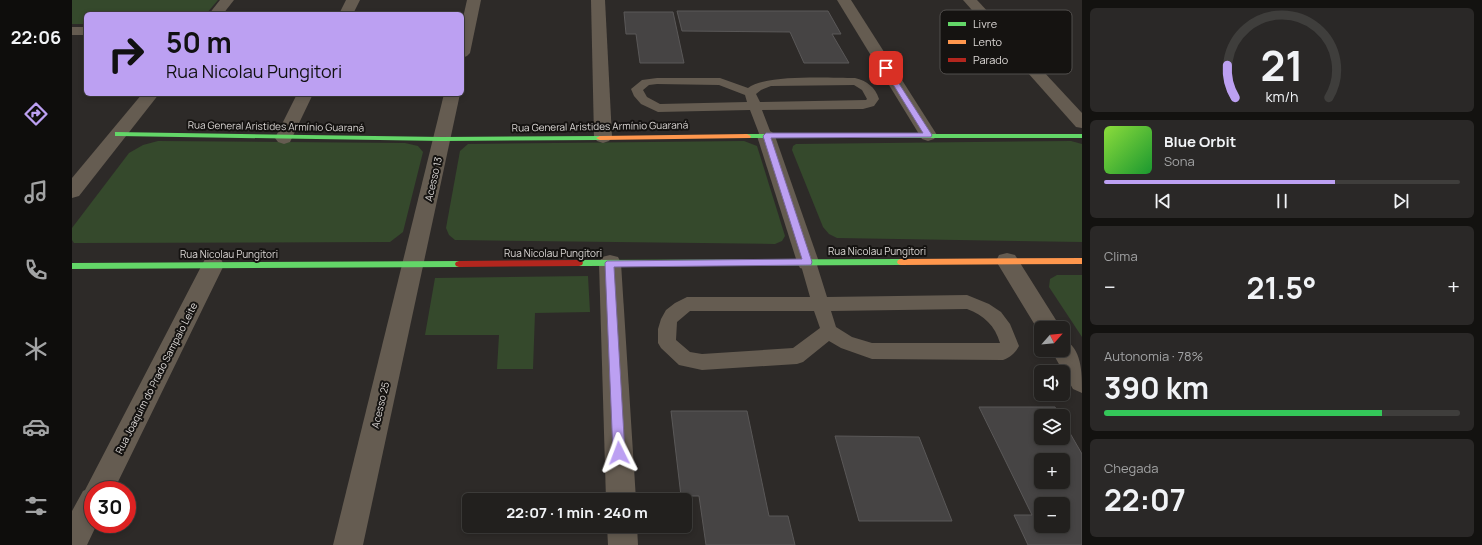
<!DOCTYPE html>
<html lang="pt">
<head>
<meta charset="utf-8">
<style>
	:root { --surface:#22201e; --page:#2a2827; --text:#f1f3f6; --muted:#a2a3a4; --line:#3f3e3c; --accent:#bca0f2 }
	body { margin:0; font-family:Manrope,sans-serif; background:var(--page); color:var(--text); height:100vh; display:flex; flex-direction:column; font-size:15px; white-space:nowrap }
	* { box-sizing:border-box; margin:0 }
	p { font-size:13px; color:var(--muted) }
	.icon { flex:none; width:22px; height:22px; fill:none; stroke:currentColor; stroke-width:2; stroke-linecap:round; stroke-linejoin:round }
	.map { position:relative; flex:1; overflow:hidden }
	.drawer { display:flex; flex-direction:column; gap:8px; padding:8px; background:#131210; width:400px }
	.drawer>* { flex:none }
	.banner { position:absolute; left:12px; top:12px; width:380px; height:84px; border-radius:6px; box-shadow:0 2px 6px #0003,0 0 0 1px var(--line); background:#bca0f2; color:#111; overflow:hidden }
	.needle { width:26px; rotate:63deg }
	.controls { position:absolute; left:962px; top:321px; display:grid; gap:8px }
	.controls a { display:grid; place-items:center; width:36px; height:36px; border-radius:6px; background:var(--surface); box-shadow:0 2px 6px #0003,0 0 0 1px var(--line); font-size:20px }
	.speed { position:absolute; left:12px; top:481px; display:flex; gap:8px; font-size:20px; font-weight:700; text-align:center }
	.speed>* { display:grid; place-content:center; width:52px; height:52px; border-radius:50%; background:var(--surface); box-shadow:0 2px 6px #0003,0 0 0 1px var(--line); line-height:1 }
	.speed .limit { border:6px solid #d22; background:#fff; color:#111 }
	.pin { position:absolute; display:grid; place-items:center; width:34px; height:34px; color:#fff; margin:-17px; border-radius:8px; box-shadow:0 2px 6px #0006 }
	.me { position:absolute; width:44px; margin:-22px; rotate:357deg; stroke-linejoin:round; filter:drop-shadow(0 0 3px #0008) }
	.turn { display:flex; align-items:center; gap:14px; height:84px; padding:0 16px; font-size:18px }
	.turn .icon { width:52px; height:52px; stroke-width:2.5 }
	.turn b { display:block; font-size:28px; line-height:34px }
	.big { font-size:30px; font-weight:700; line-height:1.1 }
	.drawer .tile { flex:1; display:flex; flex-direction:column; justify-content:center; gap:6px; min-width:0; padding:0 14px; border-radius:6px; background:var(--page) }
	.drawer .dial { align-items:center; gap:0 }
	.dial svg { height:104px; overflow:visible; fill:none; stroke:var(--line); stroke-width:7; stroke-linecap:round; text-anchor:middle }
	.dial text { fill:var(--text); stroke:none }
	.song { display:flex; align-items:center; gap:12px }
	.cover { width:48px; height:48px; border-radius:6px; background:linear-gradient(135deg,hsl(90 70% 55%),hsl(130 70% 35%)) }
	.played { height:4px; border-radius:2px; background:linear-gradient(90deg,var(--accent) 65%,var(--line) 65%) }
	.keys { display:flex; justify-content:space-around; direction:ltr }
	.heat { display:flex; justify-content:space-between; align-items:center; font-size:22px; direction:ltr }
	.charge { height:6px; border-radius:3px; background:linear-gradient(90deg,#34c759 78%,var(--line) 0) }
	.trip { position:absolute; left:390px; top:493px; width:230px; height:40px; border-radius:6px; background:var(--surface); box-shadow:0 2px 6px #0003,0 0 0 1px var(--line); font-weight:700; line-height:40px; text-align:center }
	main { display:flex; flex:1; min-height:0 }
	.dock { display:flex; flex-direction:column; width:72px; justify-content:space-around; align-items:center; background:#0e0d0c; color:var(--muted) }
	.dock .icon { width:28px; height:28px }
	.dock .on { color:var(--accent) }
	.dock b { font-size:18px; color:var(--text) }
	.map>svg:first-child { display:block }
	.green { fill:#35492c }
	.building { fill:#464444; stroke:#5a5858; fill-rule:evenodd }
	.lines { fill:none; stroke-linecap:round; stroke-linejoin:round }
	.lane { fill:#655c51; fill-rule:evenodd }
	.street { fill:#655c51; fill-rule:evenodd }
	.fast { fill:#63d668; fill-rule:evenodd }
	.slow { fill:#ff974d; fill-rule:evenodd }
	.jam { fill:#b3261e; fill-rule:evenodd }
	.route { fill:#bca0f2; stroke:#7a689d }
	.labels { text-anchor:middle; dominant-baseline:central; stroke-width:4; stroke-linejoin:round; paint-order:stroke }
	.street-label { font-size:10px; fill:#dcd8d6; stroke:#151311 }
	.key { fill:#151311; stroke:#514e4c; stroke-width:1 }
	.key-label { font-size:11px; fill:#dcd8d6 }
</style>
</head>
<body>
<main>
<nav class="dock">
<b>22:06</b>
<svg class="icon on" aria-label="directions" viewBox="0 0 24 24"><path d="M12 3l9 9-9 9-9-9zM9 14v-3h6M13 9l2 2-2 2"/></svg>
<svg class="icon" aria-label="music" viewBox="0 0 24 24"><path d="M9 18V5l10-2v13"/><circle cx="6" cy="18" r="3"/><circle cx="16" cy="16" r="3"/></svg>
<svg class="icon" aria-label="phone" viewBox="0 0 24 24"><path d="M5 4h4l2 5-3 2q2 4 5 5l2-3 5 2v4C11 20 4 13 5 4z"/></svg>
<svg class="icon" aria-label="climate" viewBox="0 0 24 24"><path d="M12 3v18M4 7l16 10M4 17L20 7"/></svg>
<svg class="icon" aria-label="car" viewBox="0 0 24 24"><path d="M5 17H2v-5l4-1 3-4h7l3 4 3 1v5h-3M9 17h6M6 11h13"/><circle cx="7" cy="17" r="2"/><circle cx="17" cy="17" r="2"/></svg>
<svg class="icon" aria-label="filters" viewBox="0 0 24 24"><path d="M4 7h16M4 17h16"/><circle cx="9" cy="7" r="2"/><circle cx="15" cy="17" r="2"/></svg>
</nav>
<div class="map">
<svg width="1010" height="545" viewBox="0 0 1010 545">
	<rect width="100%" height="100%" fill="#2d2a28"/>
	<g class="green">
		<polygon points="0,0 146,0 134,14 14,14 14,24 0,24"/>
		<polygon points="86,141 333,143 346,146 351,152 331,232 318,242 2,243 0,240 0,228 57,153 71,145"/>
		<polygon points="672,141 685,146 713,236 710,241 703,244 383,240 377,235 374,228 388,151 396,144"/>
		<polygon points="999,141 1010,144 1010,242 765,238 757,234 751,227 720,150 721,146 724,144"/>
		<polygon points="985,275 1010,275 1010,337 977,287 978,279"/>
		<polygon points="516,276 518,312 463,313 461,369 425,369 427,335 353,335 363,278"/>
	</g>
	<g class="building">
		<polygon points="605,11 756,11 769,34 760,34 777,63 732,63 718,32 610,31"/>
		<polygon points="552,12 601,12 612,63 568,63 564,34 554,34"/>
		<path d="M 907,407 L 983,407 L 988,416 L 969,416 L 969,438 L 991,438 L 991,421 L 1010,454 L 1010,545 L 956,545 L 942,515 L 960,515 ZM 969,460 L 991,460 L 991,482 L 969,482 ZM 969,504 L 991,504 L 991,526 L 969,526 Z"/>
		<polygon points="599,411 675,411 697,516 716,516 723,545 634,545 627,496 609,496"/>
		<polygon points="763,436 847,437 880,521 787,521"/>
	</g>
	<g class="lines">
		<g class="lane">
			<path d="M 585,78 L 648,78 L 676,88 C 693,74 759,78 783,78 C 795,81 803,87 807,99 L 802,106 L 791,109 L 690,110 L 700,136 L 699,139 L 694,140 L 689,139 L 688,136 L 678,110 L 586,112 L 569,104 L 562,96 L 559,89 L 570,80 ZM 585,84 L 647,85 L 673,95 L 675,102 L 588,104 L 575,97 L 571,90 L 577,85 ZM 782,85 L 790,90 L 795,99 L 794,100 L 688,102 L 684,94 L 689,90 L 699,86 Z"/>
			<path d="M 736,256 L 742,258 L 744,262 L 755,297 L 895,295 L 917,304 L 929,312 L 938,324 L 947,346 C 943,353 939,357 931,360 L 800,359 L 769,348 L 757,341 L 731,362 L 725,364 L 630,370 L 607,365 L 589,348 L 586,343 L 586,329 L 589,319 L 594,310 L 603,303 L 615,297 L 738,297 L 728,262 L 730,258 ZM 895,309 C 912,315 923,326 928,343 L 800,343 L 780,337 L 764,327 L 759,311 ZM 618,311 L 742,311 L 748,328 L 721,348 L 630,354 L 618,352 L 604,340 L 605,322 Z"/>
		</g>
		<g class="street">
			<polygon points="148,0 162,0 151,14 137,14"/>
			<polygon points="274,0 288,0 281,14 267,14"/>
			<polygon points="395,0 409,0 398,53 395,56 390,58 390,22"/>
			<polygon points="519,0 533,0 540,137 537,141 531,143 525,141 522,137"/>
			<polygon points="765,0 779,0 865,135 862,139 856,141 850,139"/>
			<polygon points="891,0 905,0 1010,113 1010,128 1004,127"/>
			<rect x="0" y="27" width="14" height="8"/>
			<polygon points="70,94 87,94 7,196 0,198 0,178"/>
			<polygon points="225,94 241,94 218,142 212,144 206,142 203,138"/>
			<polygon points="372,94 388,94 291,545 261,545"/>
			<polygon points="694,130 700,132 703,136 747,262 744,268 736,270 728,268 725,262 685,136 688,132"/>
			<polygon points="935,253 943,255 989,328 969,328 969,335 924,261 927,255"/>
			<polygon points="538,255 546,257 549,263 564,500 534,500 527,263 530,257"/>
			<polygon points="141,257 149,259 152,265 42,490 21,490 21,524 25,524 15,545 0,545 0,511 11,491 13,490 133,259"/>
			<path d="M 991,339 C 1010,348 1010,372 1010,393 L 1001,389 L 979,350 L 991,350 Z"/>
			<polygon points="535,526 565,526 566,545 536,545"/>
		</g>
		<g class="fast">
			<polygon points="43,132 370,137 528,136 532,138 528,140 370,141 46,136 43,136"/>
			<polygon points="672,134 1010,134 1010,138 675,138 671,136"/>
			<polygon points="829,259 832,260 833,262 832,264 829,265 507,266 504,265 503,263 504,261 507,260"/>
			<polygon points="387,261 390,262 391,264 390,266 387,267 0,269 0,263"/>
		</g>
		<g class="slow">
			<polygon points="675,134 679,136 678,138 528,140 524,138 528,136"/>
			<polygon points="1010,258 1010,264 829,265 826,264 825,262 826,260 829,259"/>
		</g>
		<polygon class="jam" points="507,260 510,261 511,263 510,265 507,266 387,267 384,266 383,264 384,262 387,261"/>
	</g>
	<polygon class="route" points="812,66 817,68 860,135 859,137 699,138 740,262 739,265 542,267 553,453 551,457 547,458 543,457 541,453 533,263 535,261 730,259 691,136 694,133 851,133 811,68"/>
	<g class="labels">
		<g class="street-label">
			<text transform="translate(204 126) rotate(1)">Rua General Aristides Armínio Guaraná</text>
			<text transform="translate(528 126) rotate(-1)">Rua General Aristides Armínio Guaraná</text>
			<text transform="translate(361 179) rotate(-77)">Acesso 13</text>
			<text x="805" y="251">Rua Nicolau Pungitori</text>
			<text x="481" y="253">Rua Nicolau Pungitori</text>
			<text x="157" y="254">Rua Nicolau Pungitori</text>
			<text transform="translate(84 378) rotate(-63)">Rua Joaquim do Prado Sampaio Leite</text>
			<text transform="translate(308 405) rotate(-77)">Acesso 25</text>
		</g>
	</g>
	<rect x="868" y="10" width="132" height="64" rx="6" class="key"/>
	<rect x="876" y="22" width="18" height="4" fill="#63d668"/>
	<rect x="876" y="40" width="18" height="4" fill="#ff974d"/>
	<rect x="876" y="58" width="18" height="4" fill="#b3261e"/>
	<g class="key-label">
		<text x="901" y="28">Livre</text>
		<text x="901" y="46">Lento</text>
		<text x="901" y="64">Parado</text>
	</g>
</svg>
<div class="controls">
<a><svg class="needle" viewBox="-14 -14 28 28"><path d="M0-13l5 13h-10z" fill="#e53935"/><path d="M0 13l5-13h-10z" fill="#a2a3a4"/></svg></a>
<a><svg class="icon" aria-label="sound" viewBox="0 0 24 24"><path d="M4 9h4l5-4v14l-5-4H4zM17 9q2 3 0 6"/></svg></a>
<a><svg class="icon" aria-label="layers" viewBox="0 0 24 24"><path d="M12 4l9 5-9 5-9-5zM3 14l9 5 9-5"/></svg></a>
<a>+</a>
<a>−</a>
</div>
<div class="speed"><div class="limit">30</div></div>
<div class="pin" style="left:814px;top:68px;background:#d93025"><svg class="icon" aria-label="arrive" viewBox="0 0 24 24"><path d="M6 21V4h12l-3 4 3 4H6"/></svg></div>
<svg class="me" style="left:547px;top:453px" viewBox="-20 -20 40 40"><path d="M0-17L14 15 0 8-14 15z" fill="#bca0f2" stroke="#fff" stroke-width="4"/></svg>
<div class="trip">22:07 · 1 min · 240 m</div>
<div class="banner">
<div class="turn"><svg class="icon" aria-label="right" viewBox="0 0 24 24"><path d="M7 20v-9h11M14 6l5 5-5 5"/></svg><div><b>50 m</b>Rua Nicolau Pungitori</div></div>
</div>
</div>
<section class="drawer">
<div class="tile dial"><svg viewBox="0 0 100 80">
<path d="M14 69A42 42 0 1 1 86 69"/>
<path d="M14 69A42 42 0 0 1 8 44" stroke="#bca0f2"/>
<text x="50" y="56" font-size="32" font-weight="700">21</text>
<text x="50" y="72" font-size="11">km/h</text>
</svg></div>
<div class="tile">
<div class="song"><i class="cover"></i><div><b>Blue Orbit</b><p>Sona</p></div></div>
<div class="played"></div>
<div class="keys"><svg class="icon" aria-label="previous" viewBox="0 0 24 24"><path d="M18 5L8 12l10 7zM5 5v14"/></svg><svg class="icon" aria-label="pause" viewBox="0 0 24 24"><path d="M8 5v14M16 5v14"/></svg><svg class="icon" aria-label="next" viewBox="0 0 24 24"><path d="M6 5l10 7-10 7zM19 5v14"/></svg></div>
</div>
<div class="tile"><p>Clima</p>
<div class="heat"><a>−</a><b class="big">21.5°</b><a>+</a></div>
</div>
<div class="tile"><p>Autonomia · 78%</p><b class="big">390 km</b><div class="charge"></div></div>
<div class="tile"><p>Chegada</p><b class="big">22:07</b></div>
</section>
</main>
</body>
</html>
